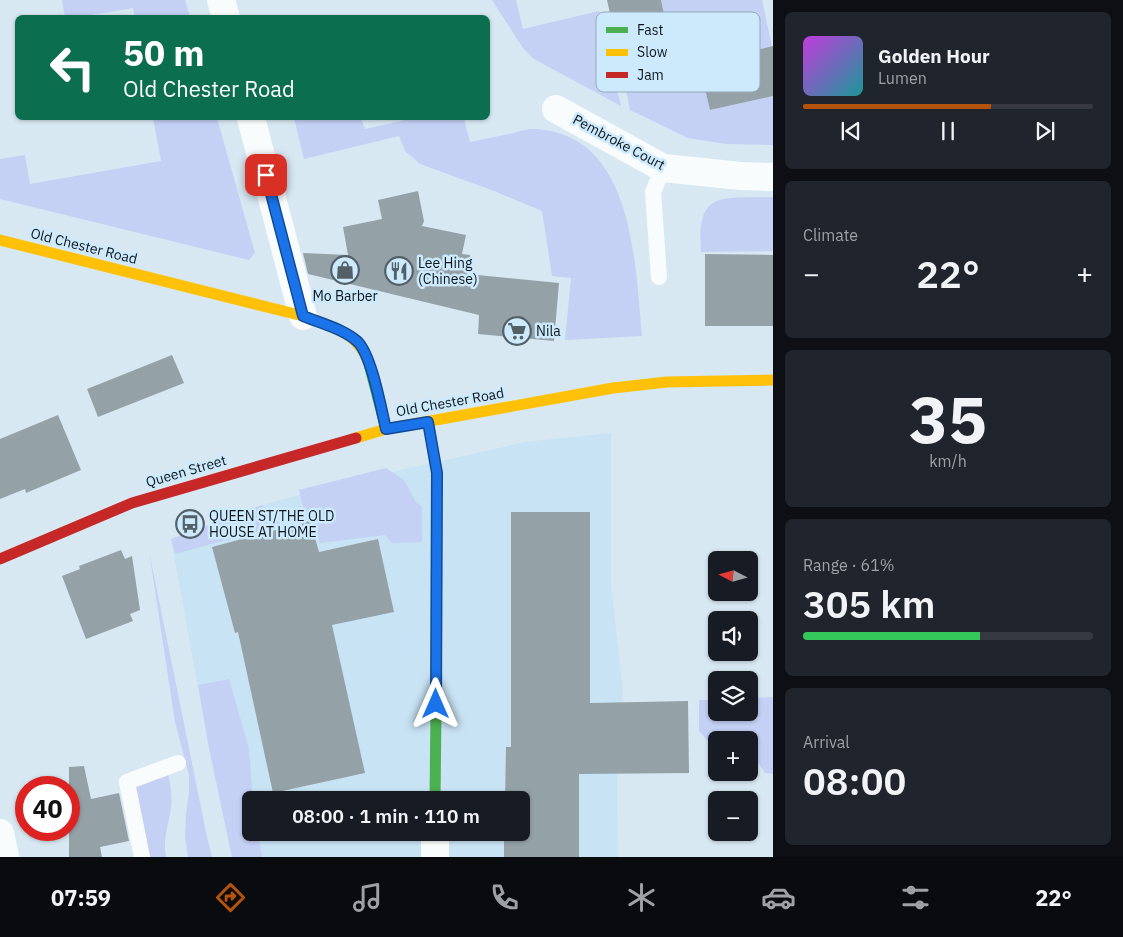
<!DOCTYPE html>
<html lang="en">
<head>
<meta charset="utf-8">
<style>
	:root { --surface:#171b24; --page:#20242c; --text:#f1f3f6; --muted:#9ea1a6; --line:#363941; --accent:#b45309 }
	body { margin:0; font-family:"IBM Plex Sans",sans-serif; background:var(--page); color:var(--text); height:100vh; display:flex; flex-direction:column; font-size:19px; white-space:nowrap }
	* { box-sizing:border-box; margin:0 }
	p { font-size:16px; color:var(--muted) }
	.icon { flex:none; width:28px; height:28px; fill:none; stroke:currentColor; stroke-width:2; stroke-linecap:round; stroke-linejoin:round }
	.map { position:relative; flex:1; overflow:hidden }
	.panel { display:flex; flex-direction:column; gap:12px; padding:12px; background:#0d0f14; width:350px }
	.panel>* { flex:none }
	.top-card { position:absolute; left:15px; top:15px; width:475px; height:105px; border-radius:8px; box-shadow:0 1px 4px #0004; background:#0b6e4f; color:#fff; overflow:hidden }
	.needle { width:32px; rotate:276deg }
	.buttons { position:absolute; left:708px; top:551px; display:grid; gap:10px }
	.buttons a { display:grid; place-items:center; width:50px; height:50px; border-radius:8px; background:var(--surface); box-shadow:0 1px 4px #0004; font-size:25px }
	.speed { position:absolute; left:15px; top:776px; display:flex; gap:10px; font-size:25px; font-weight:700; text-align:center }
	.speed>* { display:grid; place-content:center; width:65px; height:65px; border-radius:50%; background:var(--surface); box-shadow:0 1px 4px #0004; line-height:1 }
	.speed .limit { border:8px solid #d22; background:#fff; color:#111 }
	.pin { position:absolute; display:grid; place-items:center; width:42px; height:42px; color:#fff; margin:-21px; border-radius:10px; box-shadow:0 2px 8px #0006 }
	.me { position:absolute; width:55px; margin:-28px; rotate:0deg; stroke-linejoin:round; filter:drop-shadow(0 0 4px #0008) }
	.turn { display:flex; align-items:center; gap:18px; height:105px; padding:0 25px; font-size:22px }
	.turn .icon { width:65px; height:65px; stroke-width:2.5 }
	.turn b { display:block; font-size:35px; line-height:42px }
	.big { font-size:38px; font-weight:600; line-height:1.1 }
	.panel .widget { flex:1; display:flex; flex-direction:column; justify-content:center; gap:8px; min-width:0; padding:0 18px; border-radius:8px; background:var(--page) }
	.panel .dial { align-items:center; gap:0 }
	.dial b { font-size:65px; line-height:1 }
	.song { display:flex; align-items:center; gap:15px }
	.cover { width:60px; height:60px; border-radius:8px; background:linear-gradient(135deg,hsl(290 70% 55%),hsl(180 70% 35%)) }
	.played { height:5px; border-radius:2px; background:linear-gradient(90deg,var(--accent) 65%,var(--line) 65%) }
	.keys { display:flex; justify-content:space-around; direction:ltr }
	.heat { display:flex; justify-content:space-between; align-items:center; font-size:28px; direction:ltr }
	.charge { height:8px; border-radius:4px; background:linear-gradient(90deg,#34c759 61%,var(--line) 0) }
	.trip { position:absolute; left:242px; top:791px; width:288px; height:50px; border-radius:8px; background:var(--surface); box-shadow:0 1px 4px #0004; font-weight:600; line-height:50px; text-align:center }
	.tabs { display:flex; height:80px; justify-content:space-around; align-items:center; background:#090b0e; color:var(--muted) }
	.tabs .icon { width:35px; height:35px }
	.tabs .selected { color:var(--accent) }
	.tabs b { font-size:22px; color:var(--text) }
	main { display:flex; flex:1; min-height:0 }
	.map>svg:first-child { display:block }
	.built { fill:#c8e3f4; fill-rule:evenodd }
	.green { fill:#c4d0f4 }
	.building { fill:#94a2a8 }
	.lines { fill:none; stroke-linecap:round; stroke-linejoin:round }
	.lane { stroke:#f9fcfd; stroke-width:16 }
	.street { stroke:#f9fcfd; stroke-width:28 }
	.fast { stroke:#4caf50; stroke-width:11 }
	.slow { stroke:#ffc107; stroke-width:11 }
	.jam { stroke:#c62828; stroke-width:11 }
	.route-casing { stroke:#114b97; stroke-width:12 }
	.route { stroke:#1a73e8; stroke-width:9 }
	.labels { text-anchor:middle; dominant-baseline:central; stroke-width:5; stroke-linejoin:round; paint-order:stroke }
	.street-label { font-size:14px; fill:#0c161c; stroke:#cdeafd }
	.poi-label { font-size:14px; fill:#0c161c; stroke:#cdeafd; text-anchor:start }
	.key { fill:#cdeafd; stroke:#93aaba; stroke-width:1 }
	.key-label { font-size:14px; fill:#0c161c }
</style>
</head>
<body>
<main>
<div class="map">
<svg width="773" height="857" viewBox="0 0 773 857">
	<rect width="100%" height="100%" fill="#d8e8f2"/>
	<path class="built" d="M 611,433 L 611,584 L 623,692 L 617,782 L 618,857 L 232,857 L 209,748 L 171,539 L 262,505 L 348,482 L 525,442 ZM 251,800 L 521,800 L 521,832 L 251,832 Z"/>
	<g class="green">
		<polygon points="62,0 185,0 190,17 135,17 133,8 79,17 65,17"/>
		<polygon points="492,0 516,0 523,29 599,11 621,106 534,59 523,48"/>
		<polygon points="661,0 762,0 772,47 699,64 710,110 773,96 773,145 726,144 688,138 630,110 617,45 668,33"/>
		<polygon points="153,118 217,118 255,253 249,260 0,199 0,159 25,155 30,184 161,161"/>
		<path d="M 294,118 L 361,118 L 365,129 L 414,118 L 464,118 L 470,142 C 485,139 499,136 514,133 C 520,131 527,129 533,129 C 634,132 635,263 642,336 L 565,340 L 571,278 L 552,276 L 542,211 L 494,191 L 420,164 L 405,151 L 399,136 L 304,159 Z"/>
		<path d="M 773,197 L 773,251 L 701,252 C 696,188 723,199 773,197 Z"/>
		<polygon points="386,468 404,480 416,502 422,507 422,542 392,543 385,535 320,543 312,520 306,520 299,490"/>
		<polygon points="262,505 281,525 175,554 171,539"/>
		<polygon points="149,551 207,837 212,857 188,857 185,838 186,814 189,793 189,775 175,722"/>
		<polygon points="229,679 249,749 253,800 251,800 251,832 258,833 262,857 232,857 209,748 198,685"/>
		<polygon points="773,697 773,774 765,773 757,761 758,741 716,740 716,742 709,742 699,731 699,700 716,700 716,712 749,712 749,698"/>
		<path d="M 168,774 C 171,787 173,800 170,814 C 167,829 163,842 166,857 L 150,857 L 135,785 Z"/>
	</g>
	<g class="building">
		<polygon points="607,0 661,0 668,33 617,45"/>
		<polygon points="773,46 773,96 710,110 699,64"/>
		<polygon points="418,191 424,221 422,226 466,235 462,254 470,255 468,274 559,283 554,341 478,334 479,315 308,274 303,253 348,255 343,227 382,219 378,200"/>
		<polygon points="705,254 773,255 773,326 705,326"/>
		<polygon points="172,355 184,383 98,417 87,389"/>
		<polygon points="58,415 81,470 26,493 25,489 0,499 0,439"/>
		<polygon points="511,512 590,512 590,703 688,701 689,773 579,774 579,857 504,857 504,832 521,832 521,800 505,800 506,747 511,747"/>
		<polygon points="310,521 319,552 378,539 394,612 332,625 365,773 273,793 238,632 235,633 212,547"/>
		<polygon points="121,550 125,559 132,556 140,610 130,614 133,621 86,639 62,576 80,569 79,566"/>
		<polygon points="84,766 91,799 119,793 129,841 100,847 102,857 69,857 69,767"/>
	</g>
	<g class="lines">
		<g class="lane">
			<polyline points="659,277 653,192 663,168"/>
			<polyline points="142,857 127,782 178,763"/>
		</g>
		<g class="street">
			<polyline points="221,0 226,18"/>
			<polyline points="556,109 663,168 741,176 773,177"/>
			<polyline points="251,118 303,316"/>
			<polyline points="0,833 5,857"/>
			<polyline points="435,857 435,832"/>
		</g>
		<g class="fast">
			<polyline points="369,364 386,429"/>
			<polyline points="435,800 436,711"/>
		</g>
		<g class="slow">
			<path d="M 0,240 L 303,316 C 333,328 358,331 369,364"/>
			<polyline points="428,422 437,473 436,711"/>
			<polyline points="356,438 386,429 613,388 667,382 773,380"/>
		</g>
		<polyline class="jam" points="0,559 132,503 356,438"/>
	</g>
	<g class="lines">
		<defs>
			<path id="route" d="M 266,175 L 303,316 C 320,323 344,329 358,342 C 372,357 381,408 386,429 L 428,422 L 437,473 L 436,704"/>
		</defs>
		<use href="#route" class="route-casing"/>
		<use href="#route" class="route"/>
	</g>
	<defs>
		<symbol id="shop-ring" viewBox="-11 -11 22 22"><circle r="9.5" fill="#cdeafd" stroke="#536067" stroke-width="1.5"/><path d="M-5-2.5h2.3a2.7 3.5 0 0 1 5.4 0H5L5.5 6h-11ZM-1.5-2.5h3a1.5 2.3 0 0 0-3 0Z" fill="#536067"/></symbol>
		<symbol id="restaurant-ring" viewBox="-11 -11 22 22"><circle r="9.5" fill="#cdeafd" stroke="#536067" stroke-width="1.5"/><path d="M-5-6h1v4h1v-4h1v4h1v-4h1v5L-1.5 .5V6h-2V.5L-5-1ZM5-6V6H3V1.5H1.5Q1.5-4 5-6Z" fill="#536067"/></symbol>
		<symbol id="supermarket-ring" viewBox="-11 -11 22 22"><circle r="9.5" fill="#cdeafd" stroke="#536067" stroke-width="1.5"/><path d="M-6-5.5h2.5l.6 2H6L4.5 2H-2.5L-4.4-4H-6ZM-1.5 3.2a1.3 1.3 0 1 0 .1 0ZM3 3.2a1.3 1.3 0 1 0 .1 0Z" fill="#536067"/></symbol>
		<symbol id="bus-ring" viewBox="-11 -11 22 22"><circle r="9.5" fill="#cdeafd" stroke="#536067" stroke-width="1.5"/><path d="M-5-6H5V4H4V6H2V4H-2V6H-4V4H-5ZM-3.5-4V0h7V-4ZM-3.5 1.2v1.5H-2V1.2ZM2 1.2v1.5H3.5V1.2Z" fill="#536067"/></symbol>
	</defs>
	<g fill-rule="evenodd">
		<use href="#shop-ring" x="329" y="254" width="32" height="32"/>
		<use href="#restaurant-ring" x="383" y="255" width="32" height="32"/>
		<use href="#supermarket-ring" x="501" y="315" width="32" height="32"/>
		<use href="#bus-ring" x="174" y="508" width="32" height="32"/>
	</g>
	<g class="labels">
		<g class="street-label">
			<text transform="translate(619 142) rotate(28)">Pembroke Court</text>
			<text transform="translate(84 246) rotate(14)">Old Chester Road</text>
			<text transform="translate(450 402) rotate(-10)">Old Chester Road</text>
			<text transform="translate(186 471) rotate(-16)">Queen Street</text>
		</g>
		<g class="poi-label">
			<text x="418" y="263">Lee Hing<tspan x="418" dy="16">(Chinese)</tspan></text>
			<text x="345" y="296" text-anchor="middle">Mo Barber</text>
			<text x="536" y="331">Nila</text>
			<text x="209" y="516">QUEEN ST/THE OLD<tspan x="209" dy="16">HOUSE AT HOME</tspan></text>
		</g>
	</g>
	<rect x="596" y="12" width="164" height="80" rx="8" class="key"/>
	<rect x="606" y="27" width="22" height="6" fill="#4caf50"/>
	<rect x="606" y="49" width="22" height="7" fill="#ffc107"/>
	<rect x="606" y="72" width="22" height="6" fill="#c62828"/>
	<g class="key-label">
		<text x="637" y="35">Fast</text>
		<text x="637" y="57">Slow</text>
		<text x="637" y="80">Jam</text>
	</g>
</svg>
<div class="buttons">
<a><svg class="needle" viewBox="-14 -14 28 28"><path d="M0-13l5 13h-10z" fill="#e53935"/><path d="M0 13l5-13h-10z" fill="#9ea1a6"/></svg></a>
<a><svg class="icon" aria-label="sound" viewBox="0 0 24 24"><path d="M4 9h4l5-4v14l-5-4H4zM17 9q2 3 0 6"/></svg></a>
<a><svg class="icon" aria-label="layers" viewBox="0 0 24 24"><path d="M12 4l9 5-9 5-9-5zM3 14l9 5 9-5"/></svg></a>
<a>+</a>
<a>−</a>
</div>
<div class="speed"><div class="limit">40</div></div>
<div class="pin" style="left:266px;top:175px;background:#d93025"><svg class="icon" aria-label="arrive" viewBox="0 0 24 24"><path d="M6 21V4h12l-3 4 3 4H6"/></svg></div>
<svg class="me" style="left:436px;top:704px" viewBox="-20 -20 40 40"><path d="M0-17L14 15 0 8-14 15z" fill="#1a73e8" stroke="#fff" stroke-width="4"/></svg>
<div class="trip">08:00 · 1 min · 110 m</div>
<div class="top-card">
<div class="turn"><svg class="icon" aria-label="left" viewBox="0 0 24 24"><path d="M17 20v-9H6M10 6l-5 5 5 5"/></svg><div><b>50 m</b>Old Chester Road</div></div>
</div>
</div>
<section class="panel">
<div class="widget">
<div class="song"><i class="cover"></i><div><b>Golden Hour</b><p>Lumen</p></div></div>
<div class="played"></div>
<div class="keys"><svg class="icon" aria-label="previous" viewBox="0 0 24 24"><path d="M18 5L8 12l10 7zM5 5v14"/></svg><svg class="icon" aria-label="pause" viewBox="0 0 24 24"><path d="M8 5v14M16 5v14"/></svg><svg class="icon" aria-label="next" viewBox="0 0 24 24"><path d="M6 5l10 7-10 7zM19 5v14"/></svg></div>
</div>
<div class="widget"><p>Climate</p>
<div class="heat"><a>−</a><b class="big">22°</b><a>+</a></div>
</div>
<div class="widget dial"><b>35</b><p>km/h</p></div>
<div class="widget"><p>Range · 61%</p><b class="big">305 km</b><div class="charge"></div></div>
<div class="widget"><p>Arrival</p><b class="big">08:00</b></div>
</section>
</main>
<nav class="tabs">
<b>07:59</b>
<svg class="icon selected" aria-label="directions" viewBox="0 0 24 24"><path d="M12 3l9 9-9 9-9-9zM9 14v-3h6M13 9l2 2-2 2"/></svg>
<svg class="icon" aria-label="music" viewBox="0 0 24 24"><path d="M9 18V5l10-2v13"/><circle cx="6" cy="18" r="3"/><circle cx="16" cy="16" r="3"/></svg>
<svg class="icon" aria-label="phone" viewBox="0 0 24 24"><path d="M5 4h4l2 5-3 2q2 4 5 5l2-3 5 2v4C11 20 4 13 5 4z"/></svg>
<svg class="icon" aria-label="climate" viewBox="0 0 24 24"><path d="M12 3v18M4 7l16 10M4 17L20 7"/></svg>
<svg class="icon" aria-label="car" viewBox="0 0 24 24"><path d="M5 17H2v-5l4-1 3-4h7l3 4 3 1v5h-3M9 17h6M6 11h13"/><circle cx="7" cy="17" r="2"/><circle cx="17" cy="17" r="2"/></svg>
<svg class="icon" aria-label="filters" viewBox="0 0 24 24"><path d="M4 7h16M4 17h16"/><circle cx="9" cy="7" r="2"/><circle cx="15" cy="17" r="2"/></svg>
<b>22°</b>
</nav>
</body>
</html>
